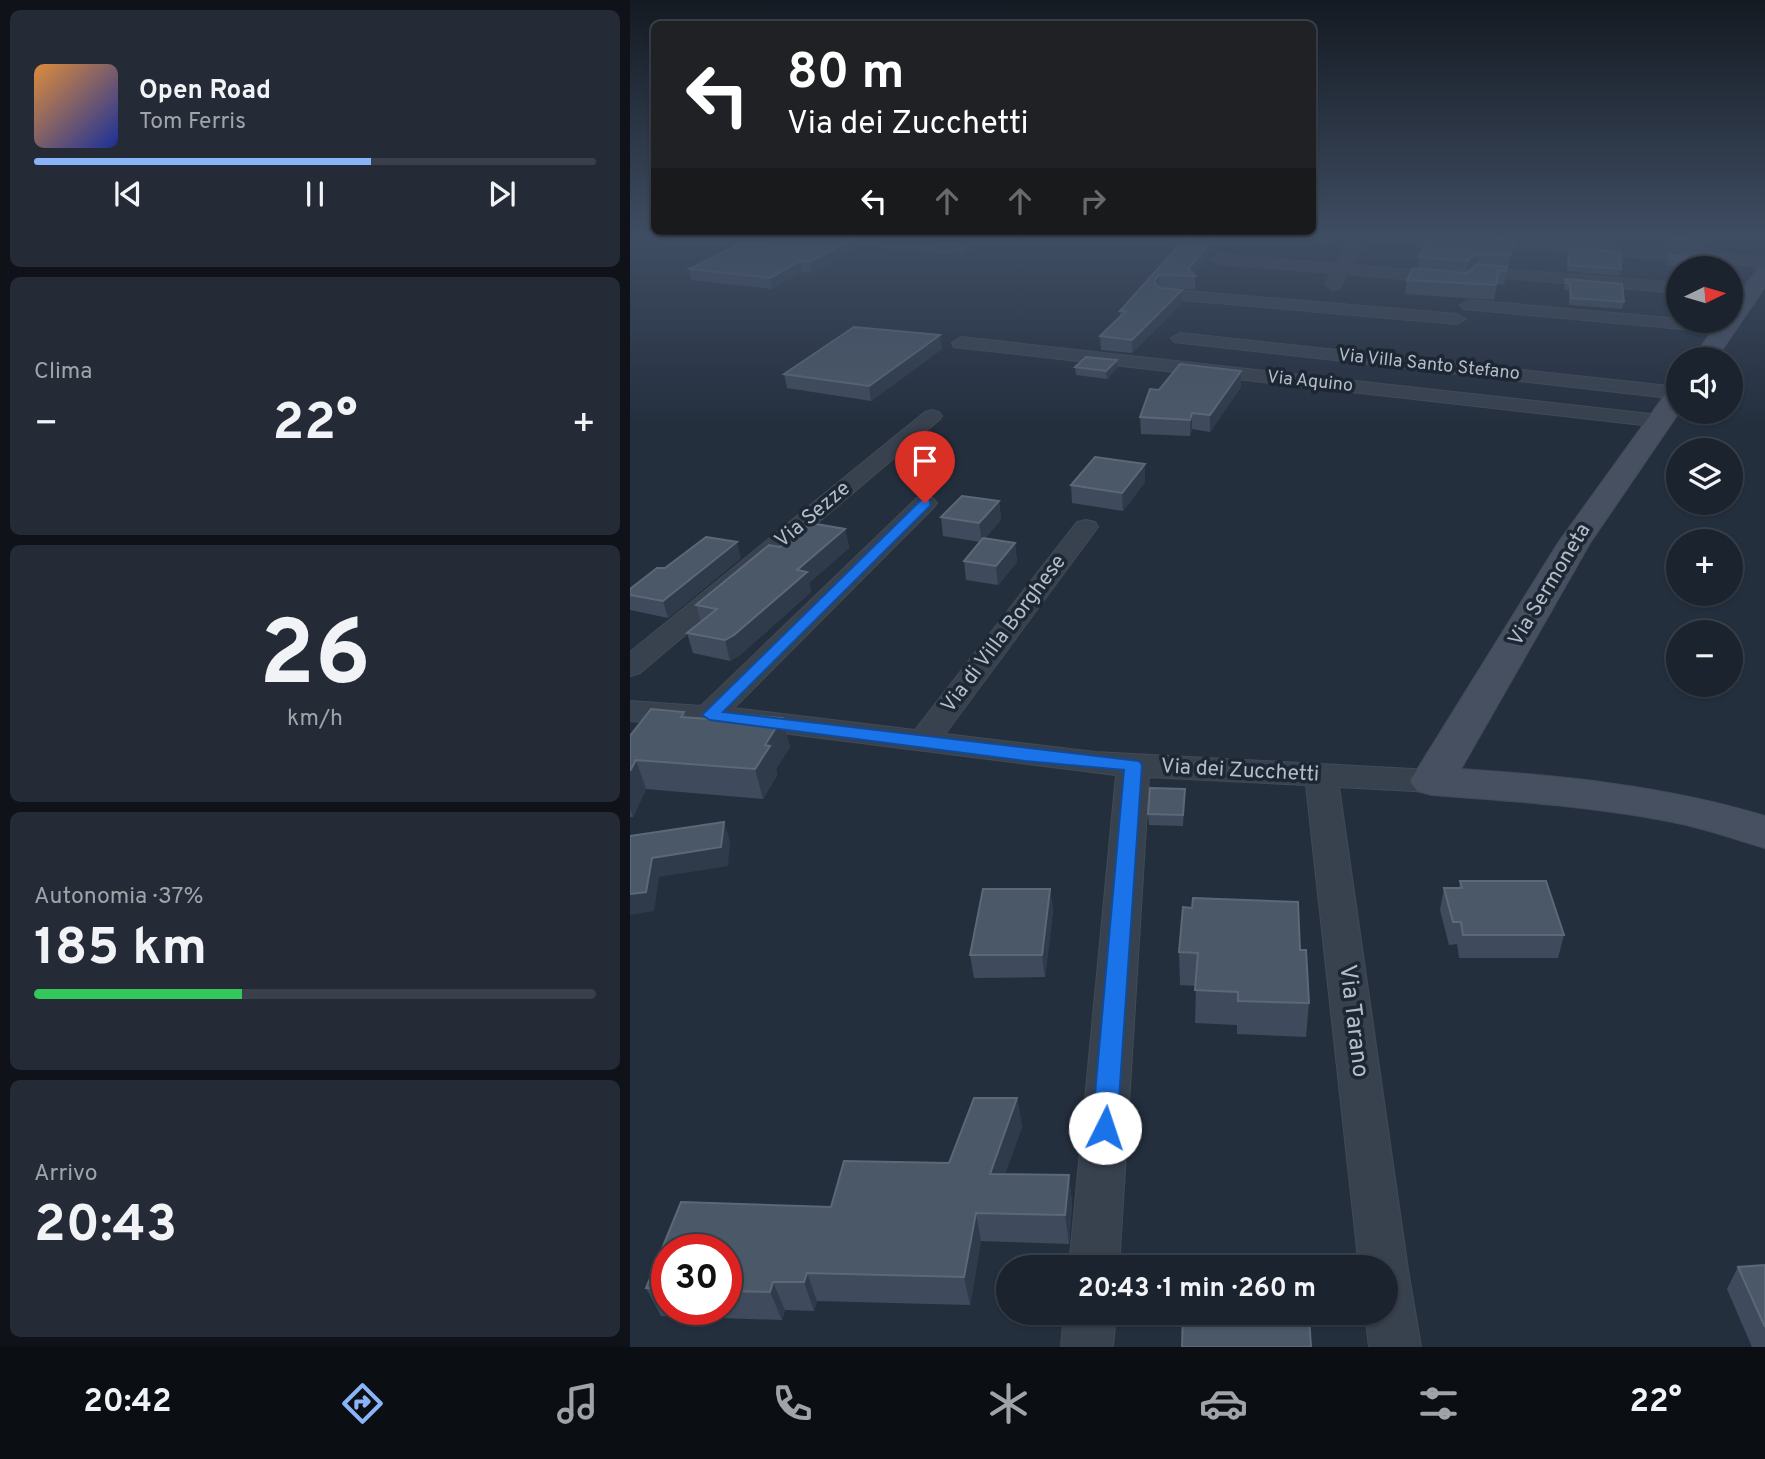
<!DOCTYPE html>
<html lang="it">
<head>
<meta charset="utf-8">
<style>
	:root { --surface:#1b232e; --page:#242b36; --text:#f1f3f6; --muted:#a0a4aa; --line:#39404a; --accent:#8ab4f8 }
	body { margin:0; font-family:Overpass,sans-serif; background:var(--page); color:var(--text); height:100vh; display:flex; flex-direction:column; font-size:26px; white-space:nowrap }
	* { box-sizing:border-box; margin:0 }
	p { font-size:23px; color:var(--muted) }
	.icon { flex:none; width:38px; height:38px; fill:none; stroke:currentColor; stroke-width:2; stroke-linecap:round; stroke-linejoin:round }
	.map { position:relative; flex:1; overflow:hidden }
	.details { display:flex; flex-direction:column; gap:10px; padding:10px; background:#0f1319; width:630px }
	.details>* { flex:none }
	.top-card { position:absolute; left:21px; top:21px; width:665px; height:214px; border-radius:10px; box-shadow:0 2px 5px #0004,0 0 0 2px var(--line); background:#202124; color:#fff; overflow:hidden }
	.needle { width:46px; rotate:85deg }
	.fabs { position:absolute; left:1036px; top:256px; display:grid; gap:14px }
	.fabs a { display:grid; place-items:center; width:77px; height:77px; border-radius:50%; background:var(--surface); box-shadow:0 2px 5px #0004,0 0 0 2px var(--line); font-size:35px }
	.speed { position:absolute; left:21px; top:1234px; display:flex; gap:14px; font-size:35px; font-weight:700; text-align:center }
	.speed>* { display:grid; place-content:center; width:91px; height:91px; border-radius:50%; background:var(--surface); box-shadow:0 2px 5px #0004,0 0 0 2px var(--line); line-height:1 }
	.speed .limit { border:10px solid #d22; background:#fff; color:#111 }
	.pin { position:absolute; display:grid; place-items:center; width:60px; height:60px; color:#fff; margin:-72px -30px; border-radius:50% 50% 50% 0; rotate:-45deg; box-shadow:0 0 7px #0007 }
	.pin .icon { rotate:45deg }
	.me { position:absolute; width:77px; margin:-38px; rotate:4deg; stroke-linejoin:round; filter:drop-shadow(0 0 5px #0008) }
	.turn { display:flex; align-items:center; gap:24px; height:147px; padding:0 21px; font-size:32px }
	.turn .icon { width:91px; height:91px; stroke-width:2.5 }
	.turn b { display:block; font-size:49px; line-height:60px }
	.lanes { display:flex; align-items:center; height:66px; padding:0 21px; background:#0003; justify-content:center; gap:35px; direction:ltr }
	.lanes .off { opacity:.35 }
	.big { font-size:52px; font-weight:700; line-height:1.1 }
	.details .card { flex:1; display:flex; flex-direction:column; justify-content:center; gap:10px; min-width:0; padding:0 24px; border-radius:10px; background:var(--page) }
	.details .dial { align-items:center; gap:0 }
	.dial b { font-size:91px; line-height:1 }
	.song { display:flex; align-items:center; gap:21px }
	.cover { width:84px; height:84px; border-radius:10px; background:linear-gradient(135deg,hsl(30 70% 55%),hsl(230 70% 35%)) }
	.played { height:7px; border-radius:4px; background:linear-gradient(90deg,var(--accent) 60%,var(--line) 60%) }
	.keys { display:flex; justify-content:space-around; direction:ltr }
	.heat { display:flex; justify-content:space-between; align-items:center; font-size:38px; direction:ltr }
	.charge { height:10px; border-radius:5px; background:linear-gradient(90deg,#34c759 37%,var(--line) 0) }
	.trip { position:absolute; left:366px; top:1255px; width:402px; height:70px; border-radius:35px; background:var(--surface); box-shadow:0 2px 5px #0004,0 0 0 2px var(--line); font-weight:700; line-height:70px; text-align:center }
	.tabs { display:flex; height:112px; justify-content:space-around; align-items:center; background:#0b0e12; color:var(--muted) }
	.tabs .icon { width:49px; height:49px }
	.tabs .on { color:var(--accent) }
	.tabs b { font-size:32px; color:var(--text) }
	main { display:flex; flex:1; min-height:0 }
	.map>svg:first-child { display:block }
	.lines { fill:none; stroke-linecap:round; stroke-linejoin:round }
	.street-casing { stroke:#414a57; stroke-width:2 }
	.secondary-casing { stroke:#414a57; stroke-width:2 }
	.street { fill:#38414e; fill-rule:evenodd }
	.secondary { fill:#465061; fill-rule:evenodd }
	.wall { fill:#3f4b5c; fill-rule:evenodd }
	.shaded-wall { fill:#2f3b4b }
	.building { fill:#4b5868; stroke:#5c6777; stroke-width:2 }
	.route { fill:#1a73e8; stroke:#114b97; stroke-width:2 }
	.labels { text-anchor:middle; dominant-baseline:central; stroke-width:7; stroke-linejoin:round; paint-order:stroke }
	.far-street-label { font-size:18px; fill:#b4bcc9; stroke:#1d2633 }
	.street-label { font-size:21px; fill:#b4bcc9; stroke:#1d2633 }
	.near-street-label { font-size:24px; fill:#b4bcc9; stroke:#1d2633 }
</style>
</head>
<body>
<main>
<section class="details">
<div class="card">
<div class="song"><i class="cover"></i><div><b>Open Road</b><p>Tom Ferris</p></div></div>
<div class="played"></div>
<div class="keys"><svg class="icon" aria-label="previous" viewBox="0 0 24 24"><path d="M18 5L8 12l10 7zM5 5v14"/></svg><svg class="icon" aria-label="pause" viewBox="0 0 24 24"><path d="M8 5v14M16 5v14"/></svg><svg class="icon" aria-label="next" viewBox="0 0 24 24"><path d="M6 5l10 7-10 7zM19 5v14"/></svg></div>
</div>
<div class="card"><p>Clima</p>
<div class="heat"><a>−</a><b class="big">22°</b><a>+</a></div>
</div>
<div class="card dial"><b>26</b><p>km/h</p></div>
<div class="card"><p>Autonomia · 37%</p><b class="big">185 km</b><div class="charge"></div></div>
<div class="card"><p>Arrivo</p><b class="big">20:43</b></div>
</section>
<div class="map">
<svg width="1135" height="1347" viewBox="0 0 1135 1347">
	<rect width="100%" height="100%" fill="#242f3e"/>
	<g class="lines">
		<defs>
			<g id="street">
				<polygon points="174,236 229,236 330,244 338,249 330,254 181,240"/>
				<polygon points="722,236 789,236 820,239 822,242 815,246 734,241 721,265 819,273 827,278 819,283 717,274 709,288 703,290 695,285 701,273 589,264 581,259 589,254 706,264"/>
				<polygon points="855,238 1135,257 1135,267 850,245 848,242"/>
				<polygon points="847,267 1048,283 1048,293 841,275 839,272 841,269"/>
				<polygon points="1101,287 1120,288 1128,293 1120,298 1101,297"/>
				<polygon points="535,289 827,314 836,319 827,324 529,298 527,294 529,290"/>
				<polygon points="839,300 1095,323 1104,328 1095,333 833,309 830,305"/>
				<polygon points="550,333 1048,387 1048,399 544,342 541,338"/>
				<polygon points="331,337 1030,415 1037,417 1041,421 1037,425 1030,427 324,347 322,343"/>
				<polygon points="302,410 309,412 312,416 309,420 10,673 0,676 0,652 295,412"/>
				<polygon points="295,496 303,498 307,503 303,508 104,708 285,730 447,522 456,520 465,522 468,527 315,734 465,752 802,770 814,773 819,781 814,789 802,792 709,787 778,1270 791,1347 739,1347 735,1312 756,1312 756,1267 729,1267 676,785 519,777 489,1267 439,1267 486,775 121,729 0,721 0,701 71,706 287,498"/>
				<polygon points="434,1312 486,1312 483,1347 431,1347"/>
			</g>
			<g id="secondary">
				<polygon points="1135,266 1135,287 1086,359 1062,359 1090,320 1101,320 1101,305 1128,268"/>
				<path d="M 1048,387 L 1050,411 L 960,543 L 831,769 C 934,776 1036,786 1135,816 L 1135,848 C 1107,840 1080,830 1052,824 C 970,807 886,801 802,795 L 787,791 L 780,781 L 928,543 L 1039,389 Z"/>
			</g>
		</defs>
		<use href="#street" class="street-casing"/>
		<use href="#secondary" class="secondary-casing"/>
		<use href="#street" class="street"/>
		<use href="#secondary" class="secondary"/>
	</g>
	<g class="wall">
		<polygon points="557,236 587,236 587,245 564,275 565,276 565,289 528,288 552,303 502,353 471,350 470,336 490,317 490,311"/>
		<polygon points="672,236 707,236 702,246 671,244"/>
		<polygon points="813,236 855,236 852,237 882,250 878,267 869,266 877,267 874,285 867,284 864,300 775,294 777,280 837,273 847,265 839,268 837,272 788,268 789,257 819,236"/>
		<polygon points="941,236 989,236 989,238 988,244 940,241"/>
		<polygon points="1034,236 1074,236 1076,240 1073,250 1036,248"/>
		<polygon points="227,237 228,247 182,273 172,272 142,289 61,280 59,269 129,245"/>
		<polygon points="940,248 991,269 990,276 937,271"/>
		<polygon points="1039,255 1069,261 1068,268 1038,266 1037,262"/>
		<polygon points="936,279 994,302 992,309 939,305 939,290 934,290"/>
		<polygon points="312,349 241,401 157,388 154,374"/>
		<polygon points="445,367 487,368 477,379 446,375"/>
		<polygon points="611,387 580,432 562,429 560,436 511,434 510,417 529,390"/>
		<polygon points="515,464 515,482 493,511 442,503 441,485"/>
		<polygon points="369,501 371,520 355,538 385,543 387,562 368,585 336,580 334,561 350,542 313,536 311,517"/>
		<polygon points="215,529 219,548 179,583 181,592 110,655 100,661 63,653 57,633 71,622 66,605 150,547"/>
		<polygon points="111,558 38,618 0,610 0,589 35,568"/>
		<polygon points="54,712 56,717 110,721 152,718 160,747 146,769 147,775 133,799 16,789 3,817 0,817 0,736"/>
		<polygon points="555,789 553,826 519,825 518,814"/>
		<polygon points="830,881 934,935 928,958 829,958 827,944 819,945 810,910 814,888 829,888"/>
		<polygon points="420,889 423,911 415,977 344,978 340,955"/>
		<polygon points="670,950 679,1003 676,1037 607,1034 607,1025 565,1023 566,986 550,985 549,952"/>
		<path d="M 344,1098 L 387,1098 L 392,1127 L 375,1174 L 439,1175 L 442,1204 L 439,1244 L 351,1241 L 340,1305 L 187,1301 L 184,1311 L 155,1310 L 152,1320 L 31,1316 L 16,1288 L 51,1202 L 201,1207 L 214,1161 L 319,1163 ZM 37,1250 L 96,1250 L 96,1309 L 37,1309 Z"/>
		<polygon points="1135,1265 1135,1347 1122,1347 1097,1289 1108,1267"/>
	</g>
	<g class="shaded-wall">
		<polygon points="586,236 587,236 587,245 563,276 558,269"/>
		<polygon points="704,236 707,236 702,246 702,240"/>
		<polygon points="227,237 228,247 182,273 180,262"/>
		<polygon points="848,254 846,265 839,268 837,272 838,261 840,257"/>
		<polygon points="170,261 172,272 142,289 140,278"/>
		<polygon points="528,275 529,287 524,282"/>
		<polygon points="552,290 552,303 502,353 502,340"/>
		<polygon points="310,335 312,349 241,401 239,386"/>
		<polygon points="487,360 487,368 477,379 476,371"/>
		<polygon points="611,371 611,387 580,432 580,415"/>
		<polygon points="562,413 562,429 560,436 560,420"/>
		<polygon points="515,464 515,482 493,511 492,493"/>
		<polygon points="369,501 371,520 352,542 349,523"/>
		<polygon points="215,529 219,548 179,583 181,592 110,655 100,661 95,640 167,570"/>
		<polygon points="107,542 111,558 38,618 33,601"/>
		<polygon points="385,543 387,562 368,585 366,566"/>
		<polygon points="152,718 160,747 146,769 147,775 133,799 125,769 135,745"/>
		<polygon points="6,760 16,789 3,817 0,809 0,771"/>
		<polygon points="94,822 100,841 98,866 29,877 24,911 0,915 0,894 22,858"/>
		<polygon points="420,889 423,911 415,977 412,955"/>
		<polygon points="387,1098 392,1127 365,1203 360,1174"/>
		<polygon points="439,1175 442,1204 439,1244 435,1215"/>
		<polygon points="346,1213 351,1241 340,1305 334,1277"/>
		<polygon points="177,1273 187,1301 184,1311 174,1282"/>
		<polygon points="143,1282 155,1310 152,1320 140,1292"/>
	</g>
	<g class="building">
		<polygon points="146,236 227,237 180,262 170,261 140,278 59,269 112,243 129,245"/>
		<polygon points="557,236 586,236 558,269 565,276 528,275 524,282 529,288 552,290 502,340 470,336 496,311 490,311"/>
		<polygon points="672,236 704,236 702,240 671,238"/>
		<polygon points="820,236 850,236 851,237 884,240 880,256 848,254 840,257 838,261 789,257 799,237 816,238"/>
		<polygon points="958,236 989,236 989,238"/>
		<polygon points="1038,236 1074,236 1076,240 1038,238"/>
		<polygon points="940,248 990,252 991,269 938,265"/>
		<polygon points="1039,255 1069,258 1069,261 1040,259"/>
		<polygon points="847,264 877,267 876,271 869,270 866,285 777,280 783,268 837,273"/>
		<polygon points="936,279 992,284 994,302 941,298 940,283 935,283"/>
		<polygon points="224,327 310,335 239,386 154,374"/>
		<polygon points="456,357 487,360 476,371 445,367"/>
		<polygon points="550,364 611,371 580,415 562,413 560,420 510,417 520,389 529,390"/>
		<polygon points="465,457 515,464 492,493 441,485"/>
		<polygon points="332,496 369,501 349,523 311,517"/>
		<polygon points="180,523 215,529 167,570 177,572 104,635 95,640 57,633 87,609 66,605 139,545 150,547"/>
		<polygon points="76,537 107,542 33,601 0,595 0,589 27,568 35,568"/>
		<polygon points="353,538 385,543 366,566 334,561"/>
		<polygon points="21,709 54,712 51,717 110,721 114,715 152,718 135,745 140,746 125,769 6,760 0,771 0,736"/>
		<polygon points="520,788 555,789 553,815 518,814"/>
		<polygon points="94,822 91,847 22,858 16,892 0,894 0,836"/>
		<polygon points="830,881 916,881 934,935 833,935 831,922 823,922 814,888 832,888"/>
		<polygon points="353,889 420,889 412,955 340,955"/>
		<polygon points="563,898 668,902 670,950 676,950 679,1003 608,1001 608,992 565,990 568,953 549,952 553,907 562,908"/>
		<polygon points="344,1098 387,1098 360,1174 439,1175 435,1215 346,1213 334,1277 177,1273 174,1282 143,1282 140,1292 96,1291 96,1250 37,1250 37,1289 16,1288 51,1202 201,1207 214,1161 319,1163"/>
		<polygon points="1135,1265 1135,1327 1108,1267"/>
		<polygon points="553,1312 638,1312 638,1317 679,1317 681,1347 552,1347"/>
	</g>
	<linearGradient id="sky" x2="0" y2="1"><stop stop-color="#141a22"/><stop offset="0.56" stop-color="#3f4d63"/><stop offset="1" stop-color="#3f4d63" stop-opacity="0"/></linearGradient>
	<rect width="1135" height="424" fill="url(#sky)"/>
	<polygon class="route" points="295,499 300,500 300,506 93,712 509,761 512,765 487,1128 483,1135 475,1139 466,1135 462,1128 494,770 395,761 80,720 72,715 291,500"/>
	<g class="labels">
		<g class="far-street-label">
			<text transform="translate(799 365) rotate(6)">Via Villa Santo Stefano</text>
			<text transform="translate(680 382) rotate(6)">Via Aquino</text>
		</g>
		<g class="street-label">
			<text transform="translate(183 515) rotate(-40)">Via Sezze</text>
			<text transform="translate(920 585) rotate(-59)">Via Sermoneta</text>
			<text transform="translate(374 634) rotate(-53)">Via di Villa Borghese</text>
			<text transform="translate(610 771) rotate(3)">Via dei Zucchetti</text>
		</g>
		<g class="near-street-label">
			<text transform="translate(723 1021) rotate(83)">Via Tarano</text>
		</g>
	</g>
</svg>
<div class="fabs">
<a><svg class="needle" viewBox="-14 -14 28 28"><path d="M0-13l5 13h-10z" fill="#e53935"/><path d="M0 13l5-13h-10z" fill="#a0a4aa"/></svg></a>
<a><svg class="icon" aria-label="sound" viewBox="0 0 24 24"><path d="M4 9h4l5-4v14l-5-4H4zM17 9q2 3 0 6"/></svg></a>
<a><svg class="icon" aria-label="layers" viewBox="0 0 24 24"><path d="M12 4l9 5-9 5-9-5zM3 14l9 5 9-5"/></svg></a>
<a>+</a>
<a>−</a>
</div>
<div class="speed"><div class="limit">30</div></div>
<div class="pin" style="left:295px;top:503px;background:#d93025"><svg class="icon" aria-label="arrive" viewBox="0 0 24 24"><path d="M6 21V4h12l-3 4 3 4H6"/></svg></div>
<svg class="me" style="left:475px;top:1128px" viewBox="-20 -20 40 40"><circle r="19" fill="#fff"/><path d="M0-13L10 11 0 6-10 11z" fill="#1a73e8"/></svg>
<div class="trip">20:43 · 1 min · 260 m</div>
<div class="top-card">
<div class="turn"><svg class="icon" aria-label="left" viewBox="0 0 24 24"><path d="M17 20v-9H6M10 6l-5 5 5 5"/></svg><div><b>80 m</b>Via dei Zucchetti</div></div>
<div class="lanes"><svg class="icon" aria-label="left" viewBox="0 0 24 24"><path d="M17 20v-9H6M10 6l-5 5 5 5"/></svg><svg class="icon off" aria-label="ahead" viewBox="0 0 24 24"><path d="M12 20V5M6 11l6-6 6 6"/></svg><svg class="icon off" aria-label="ahead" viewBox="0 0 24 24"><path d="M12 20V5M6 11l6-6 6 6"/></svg><svg class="icon off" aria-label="right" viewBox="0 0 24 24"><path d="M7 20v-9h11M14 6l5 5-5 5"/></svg></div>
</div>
</div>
</main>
<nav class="tabs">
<b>20:42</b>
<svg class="icon on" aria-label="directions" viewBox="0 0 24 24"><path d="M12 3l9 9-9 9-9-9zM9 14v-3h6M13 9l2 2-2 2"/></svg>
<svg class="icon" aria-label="music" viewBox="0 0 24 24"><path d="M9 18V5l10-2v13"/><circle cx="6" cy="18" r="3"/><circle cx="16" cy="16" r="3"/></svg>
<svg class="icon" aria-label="phone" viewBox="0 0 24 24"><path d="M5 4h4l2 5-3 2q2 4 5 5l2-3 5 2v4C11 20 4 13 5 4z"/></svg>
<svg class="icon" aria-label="climate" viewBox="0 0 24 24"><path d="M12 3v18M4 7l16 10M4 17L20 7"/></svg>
<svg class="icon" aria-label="car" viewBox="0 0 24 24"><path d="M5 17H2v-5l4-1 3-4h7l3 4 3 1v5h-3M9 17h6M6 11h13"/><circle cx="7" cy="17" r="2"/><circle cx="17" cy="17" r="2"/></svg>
<svg class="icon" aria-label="filters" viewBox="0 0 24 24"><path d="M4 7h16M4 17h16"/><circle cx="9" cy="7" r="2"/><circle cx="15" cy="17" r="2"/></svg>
<b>22°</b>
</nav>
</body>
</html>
